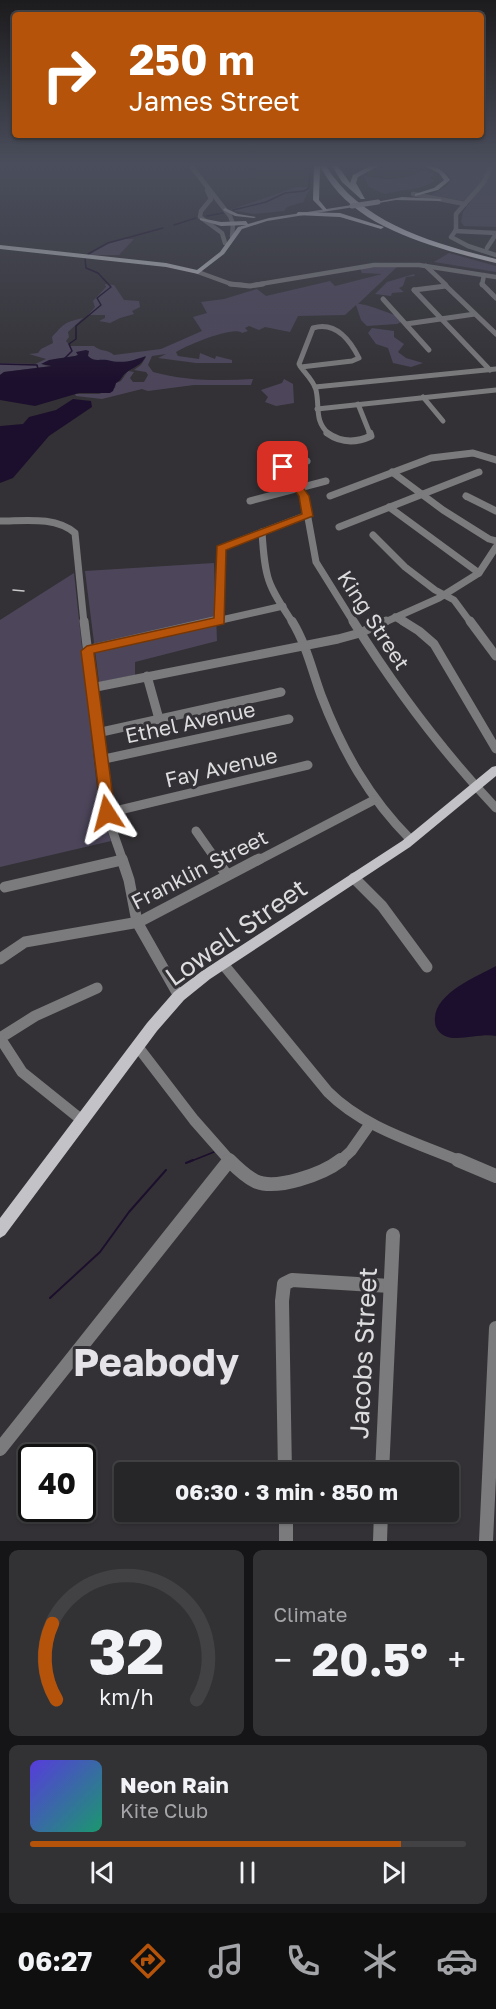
<!DOCTYPE html>
<html lang="en">
<head>
<meta charset="utf-8">
<style>
	:root { --surface:#262528; --page:#323134; --text:#f1f3f6; --muted:#a4a5a8; --line:#424245; --accent:#b45309 }
	body { margin:0; font-family:"Golos Text",sans-serif; background:var(--page); color:var(--text); height:100vh; display:flex; flex-direction:column; font-size:22px; white-space:nowrap }
	* { box-sizing:border-box; margin:0 }
	p { font-size:20px; color:var(--muted) }
	.icon { flex:none; width:33px; height:33px; fill:none; stroke:currentColor; stroke-width:2; stroke-linecap:round; stroke-linejoin:round }
	.map { position:relative; height:1541px; overflow:hidden }
	.side { display:flex; flex-direction:column; gap:9px; padding:9px; background:#151416; flex:1 }
	.side>* { flex:none }
	.hud { position:absolute; left:12px; top:12px; width:472px; height:126px; border-radius:6px; box-shadow:0 2px 4px #0004,0 0 0 2px var(--line); background:#b45309; color:#fff; overflow:hidden }
	.speed { position:absolute; left:18px; top:1444px; display:flex; gap:12px; font-size:30px; font-weight:700; text-align:center }
	.speed>* { display:grid; place-content:center; width:78px; height:78px; border-radius:50%; background:var(--surface); box-shadow:0 2px 4px #0004,0 0 0 2px var(--line); line-height:1 }
	.speed .limit { border:3px solid #111; border-radius:9px; background:#fff; color:#111 }
	.pin { position:absolute; display:grid; place-items:center; width:51px; height:51px; color:#fff; margin:-26px; border-radius:12px; box-shadow:0 3px 9px #0006 }
	.me { position:absolute; width:66px; margin:-33px; rotate:351deg; stroke-linejoin:round; filter:drop-shadow(0 0 4px #0008) }
	.turn { display:flex; align-items:center; gap:21px; height:126px; padding:0 18px; font-size:27px }
	.turn .icon { width:78px; height:78px; stroke-width:2.5 }
	.turn b { display:block; font-size:42px; line-height:51px }
	.big { font-size:45px; font-weight:700; line-height:1.1 }
	.side .tile { flex:1; display:flex; flex-direction:column; justify-content:center; gap:9px; min-width:0; padding:0 21px; border-radius:9px; background:var(--page) }
	.side .dial { align-items:center; gap:0 }
	.dial svg { height:156px; overflow:visible; fill:none; stroke:var(--line); stroke-width:7; stroke-linecap:round; text-anchor:middle }
	.dial text { fill:var(--text); stroke:none }
	.song { display:flex; align-items:center; gap:18px }
	.cover { width:72px; height:72px; border-radius:9px; background:linear-gradient(135deg,hsl(250 70% 55%),hsl(160 70% 35%)) }
	.played { height:6px; border-radius:3px; background:linear-gradient(90deg,var(--accent) 85%,var(--line) 85%) }
	.keys { display:flex; justify-content:space-around; direction:ltr }
	.heat { display:flex; justify-content:space-between; align-items:center; font-size:33px; direction:ltr }
	.side .tiles { flex:1; display:grid; gap:9px; grid-template-columns:1fr 1fr }
	.tile:last-child { grid-column:span 2 }
	.trip { position:absolute; left:114px; top:1462px; width:345px; height:60px; border-radius:6px; background:var(--surface); box-shadow:0 2px 4px #0004,0 0 0 2px var(--line); font-weight:700; line-height:60px; text-align:center }
	.tab-bar { display:flex; height:96px; justify-content:space-around; align-items:center; background:#0f0f10; color:var(--muted) }
	.tab-bar .icon { width:42px; height:42px }
	.tab-bar .active { color:var(--accent) }
	.tab-bar b { font-size:27px; color:var(--text) }
	.map>svg:first-child { display:block }
	.green { fill:#4d465b }
	.water { fill:#1c0f2d }
	.lines { fill:none; stroke-linecap:round; stroke-linejoin:round }
	.stream-far1 { stroke:#1c0f2d; stroke-width:1.5 }
	.stream { stroke:#1c0f2d; stroke-width:2 }
	.minor-far5 { stroke:#7b7a7c; stroke-width:4.5 }
	.minor-far4 { stroke:#7b7a7c; stroke-width:5 }
	.minor-far3 { stroke:#7b7a7c; stroke-width:7 }
	.minor-far2 { stroke:#7b7a7c; stroke-width:9 }
	.minor-far1 { stroke:#7b7a7c; stroke-width:11 }
	.minor { stroke:#7b7a7c; stroke-width:14 }
	.major { fill:#c3c2c6; fill-rule:evenodd }
	.highway { fill:#e0dee3; fill-rule:evenodd }
	.rail { stroke:#cac9cb; stroke-width:1.5 }
	.major-bridge { stroke:#c3c2c6; stroke-width:5 }
	.route { fill:#b45309; stroke:#753606; stroke-width:1.5 }
	.labels { text-anchor:middle; dominant-baseline:central; stroke-width:6; stroke-linejoin:round; paint-order:stroke }
	.street-label { font-size:21px; fill:#dcdbdd; stroke:#333135 }
	.near-street-label { font-size:26px; fill:#dcdbdd; stroke:#333135 }
	.near-town-label { font-size:39px; font-weight:bold; fill:#e5e3e8; stroke:#333135 }
</style>
</head>
<body>
<div class="map">
<svg width="496" height="1541" viewBox="0 0 496 1541">
	<rect width="100%" height="100%" fill="#333135"/>
	<g class="green">
		<polygon points="435,166 496,166 496,227 464,226 461,222 463,212 470,202 431,195 447,186 451,180 448,173"/>
		<path d="M 424,170 L 434,174 L 430,178 L 435,181 C 419,191 402,189 385,194 L 369,187 L 363,175 C 384,182 407,180 424,170 Z"/>
		<polygon points="296,187 311,187 303,202 287,207 284,211 254,214 230,210"/>
		<polygon points="125,239 134,239 119,255 89,255 108,243"/>
		<polygon points="449,253 496,266 496,272 434,262"/>
		<path d="M 398,266 L 358,304 C 364,303 389,313 398,316 L 401,322 L 397,324 L 367,326 L 361,320 L 356,305 L 345,315 L 298,316 L 290,332 L 265,327 L 259,330 L 249,326 L 245,328 L 248,331 L 242,333 C 235,325 187,345 176,352 L 178,356 L 199,359 L 200,353 L 215,359 L 216,356 L 232,360 L 232,363 L 196,363 L 158,358 L 166,354 L 152,356 L 148,365 L 153,372 C 185,381 219,381 253,379 L 251,385 L 194,385 L 148,391 L 142,389 L 102,399 L 76,396 L 75,394 L 99,394 L 115,388 L 116,383 L 121,381 L 128,371 L 134,372 L 130,378 L 133,382 L 144,382 L 148,375 L 146,372 L 134,370 L 141,365 L 146,357 L 134,362 L 119,363 L 92,360 L 88,356 L 76,352 L 78,355 L 75,356 L 54,359 L 43,365 L 52,366 L 4,372 L 0,375 L 0,363 L 35,364 L 46,359 L 29,354 L 38,353 L 41,349 L 53,343 L 52,337 C 63,325 64,322 83,318 L 68,332 L 69,337 L 66,341 L 70,346 L 94,346 C 100,352 108,349 114,355 L 161,349 L 202,331 L 193,317 L 207,313 L 201,302 L 224,299 L 257,289 L 266,296 L 330,281 L 335,286 L 382,274 L 362,273 L 360,268 Z"/>
		<polygon points="414,274 415,276 406,277 403,286 399,288 404,292 392,293 391,296 375,294 387,282"/>
		<polygon points="105,284 114,285 124,300 139,301 140,307 132,311 134,314 120,318 110,323 99,321 105,318 105,315 88,315 95,307 93,301 106,287"/>
		<polygon points="372,328 394,331 394,337 404,344 398,352 406,358 423,363 411,367 393,363 388,348 376,344 368,333"/>
		<polygon points="284,379 293,384 294,403 276,406 265,402 268,397 261,390 282,383"/>
		<polygon points="214,563 217,641 135,662 135,675 99,682 85,571"/>
		<polygon points="74,573 97,788 100,811 111,841 0,867 0,620"/>
	</g>
	<g class="water">
		<path d="M 86,350 L 89,351 L 88,356 C 94,362 99,359 107,360 C 122,364 132,361 146,356 C 141,366 135,366 127,372 C 122,375 122,380 116,383 L 113,391 L 110,393 L 79,393 L 35,406 L 0,400 L 0,375 L 4,372 L 52,366 L 41,364 L 49,360 L 75,356 L 78,355 L 76,352 Z"/>
		<polygon points="73,399 91,401 92,407 49,436 13,478 0,483 0,426 23,424 29,417 56,410"/>
		<path d="M 496,966 L 496,1036 C 481,1033 458,1042 445,1036 C 440,1034 435,1028 435,1022 C 432,994 476,977 496,966 Z"/>
	</g>
	<g class="lines">
		<g class="stream-far1">
			<polyline points="233,210 266,202 285,193 304,191 309,188 310,166"/>
			<polyline points="207,216 223,213"/>
			<polyline points="174,225 196,218"/>
			<polyline points="88,254 108,243 163,228"/>
			<polyline points="65,358 72,351 69,344 76,339 76,326 101,305 97,298 111,287 98,273 86,268 85,259"/>
			<polyline points="0,364 37,365 38,369"/>
			<polyline points="189,1162 214,1152"/>
		</g>
		<g class="stream">
			<polyline points="186,1163 193,1160"/>
			<polyline points="50,1298 100,1252 129,1212 166,1170"/>
		</g>
		<g class="minor-far5">
			<polyline points="191,166 230,216 233,224 232,237"/>
			<polyline points="491,166 484,182 456,214 456,230 451,237 468,246 496,255"/>
			<polyline points="207,190 211,199 201,211 200,217 222,233 225,243"/>
			<polyline points="413,194 465,204"/>
			<polyline points="455,231 496,233"/>
			<polyline points="487,248 496,234"/>
			<polyline points="426,266 446,285"/>
			<polyline points="198,272 231,284 243,285"/>
			<polyline points="254,285 374,265 419,265 496,277"/>
			<polyline points="482,285 484,275"/>
		</g>
		<g class="minor-far4">
			<polyline points="230,284 250,286 263,284"/>
			<polyline points="444,284 496,334"/>
			<polyline points="482,284 496,298"/>
			<polyline points="414,290 490,370"/>
			<polyline points="414,290 446,286"/>
			<polyline points="383,299 429,350"/>
			<polyline points="406,324 475,314"/>
			<path d="M 301,367 L 352,361 L 359,358 C 350,340 335,321 313,328 L 299,364 L 300,366 C 305,373 314,381 316,390 C 320,408 314,421 329,434"/>
			<polyline points="315,387 496,369"/>
			<polyline points="423,397 443,421"/>
			<polyline points="358,404 370,434"/>
			<polyline points="317,409 496,390"/>
		</g>
		<g class="minor-far3">
			<path d="M 327,433 C 341,443 356,443 371,436 L 370,433"/>
			<polyline points="274,459 283,467 304,496 316,562 354,623"/>
			<polyline points="283,467 307,461"/>
			<polyline points="392,472 443,510 489,539 496,541"/>
			<polyline points="330,496 431,458 473,453 496,460"/>
			<polyline points="466,496 496,511"/>
			<polyline points="250,501 326,481"/>
			<polyline points="389,507 479,573"/>
			<path d="M 0,521 C 24,521 55,516 75,533 L 84,623"/>
			<polyline points="339,527 479,472"/>
			<path d="M 262,532 C 265,579 267,584 293,623"/>
			<polyline points="373,535 405,567 435,590 454,600 471,623"/>
			<polyline points="395,617 405,623"/>
			<polyline points="220,621 221,548 307,515"/>
			<polyline points="208,623 283,606"/>
			<polyline points="383,623 439,598 479,573 496,547"/>
		</g>
		<g class="minor-far2">
			<polyline points="84,621 108,818 123,861"/>
			<path d="M 292,621 C 306,644 312,670 321,695 C 342,750 369,798 411,840"/>
			<path d="M 353,621 C 395,688 442,751 496,808"/>
			<polyline points="403,621 419,631 434,644 496,749"/>
			<polyline points="470,621 496,656"/>
			<polyline points="87,650 214,621"/>
			<polyline points="147,676 159,719"/>
			<polyline points="91,688 338,639 360,633 386,621"/>
			<polyline points="97,733 281,692"/>
			<polyline points="100,760 289,719"/>
			<polyline points="107,813 308,765"/>
			<polyline points="196,831 217,861"/>
			<polyline points="118,861 122,860"/>
			<polyline points="257,861 374,800"/>
		</g>
		<g class="minor-far1">
			<polyline points="122,859 129,880 137,922 179,996"/>
			<polyline points="216,859 227,875"/>
			<polyline points="354,878 382,906 427,967"/>
			<polyline points="5,887 122,860"/>
			<polyline points="0,959 25,942 139,922 259,859"/>
			<path d="M 223,964 L 328,1092 C 364,1128 415,1142 462,1162"/>
			<polyline points="138,1047 194,1120 231,1162"/>
			<polyline points="83,1121 22,1072 0,1038 35,1016 97,988"/>
			<polyline points="339,1162 351,1151 370,1124"/>
		</g>
		<g class="minor">
			<path d="M 229,1160 C 237,1168 245,1176 255,1181 C 276,1191 323,1174 341,1160"/>
			<polyline points="458,1160 496,1176"/>
			<polyline points="0,1449 228,1162"/>
			<polyline points="285,1473 282,1301 284,1284 292,1280 390,1286"/>
			<polyline points="382,1473 393,1235"/>
			<polyline points="286,1512 286,1541"/>
			<polyline points="380,1541 381,1512"/>
			<polyline points="486,1541 496,1328"/>
		</g>
		<g class="major">
			<polygon points="402,197 440,199 442,200 440,201 396,200 378,203 376,202"/>
			<polygon points="352,205 354,207 267,221 242,229 224,254 198,274 166,267 0,249 0,245 166,263 197,270 220,252 238,227 246,225 221,226 200,220 200,218 221,222 246,221 248,224 269,218"/>
			<polygon points="225,208 238,214 256,217 254,218 235,216 223,210"/>
			<polygon points="496,766 496,776 410,847 210,979 184,1000 157,1031 5,1235 0,1238 0,1218 147,1023 174,992 202,971 402,841 492,767"/>
		</g>
		<g class="highway">
			<polygon points="314,166 320,166 319,200 328,211 324,211 313,200"/>
			<path d="M 320,166 L 326,166 C 362,224 433,243 496,259 L 496,263 C 443,250 368,232 333,186 C 328,180 324,173 320,166 Z"/>
			<polygon points="332,166 338,166 350,183 353,175 370,166 378,166 358,177 356,183 365,199 361,199 342,182"/>
			<path d="M 425,166 C 437,166 443,170 450,180 L 438,190 L 415,196 L 415,194 L 434,188 L 444,180 L 439,173 Z"/>
			<polygon points="298,212 340,213 384,227 381,229 340,217 296,215"/>
		</g>
		<polyline class="rail" points="13,590 24,591"/>
		<polyline class="major-bridge" points="352,206 378,202"/>
	</g>
	<linearGradient id="sky" x2="0" y2="1"><stop stop-color="#1c1b1d"/><stop offset="0.43" stop-color="#4a4e5c"/><stop offset="1" stop-color="#4a4e5c" stop-opacity="0"/></linearGradient>
	<rect width="496" height="382" fill="url(#sky)"/>
	<polygon class="route" points="283,464 287,465 309,496 313,516 226,550 224,624 94,653 115,813 112,817 102,817 81,651 87,646 214,618 217,546 302,514 299,496 278,467"/>
	<g class="labels">
		<g class="street-label">
			<text transform="translate(374 620) rotate(57)">King Street</text>
			<text transform="translate(190 722) rotate(-12)">Ethel Avenue</text>
			<text transform="translate(221 767) rotate(-13)">Fay Avenue</text>
			<text transform="translate(199 869) rotate(-27)">Franklin Street</text>
		</g>
		<g class="near-street-label">
			<text transform="translate(236 932) rotate(-35)">Lowell Street</text>
			<text transform="translate(363 1353) rotate(-87)">Jacobs Street</text>
		</g>
		<g class="near-town-label">
			<text x="156" y="1361">Peabody</text>
		</g>
	</g>
</svg>
<div class="speed"><div class="limit">40</div></div>
<div class="pin" style="left:283px;top:467px;background:#d93025"><svg class="icon" aria-label="arrive" viewBox="0 0 24 24"><path d="M6 21V4h12l-3 4 3 4H6"/></svg></div>
<svg class="me" style="left:107px;top:813px" viewBox="-20 -20 40 40"><path d="M0-17L14 15 0 8-14 15z" fill="#b45309" stroke="#fff" stroke-width="4"/></svg>
<div class="trip">06:30 · 3 min · 850 m</div>
<div class="hud">
<div class="turn"><svg class="icon" aria-label="right" viewBox="0 0 24 24"><path d="M7 20v-9h11M14 6l5 5-5 5"/></svg><div><b>250 m</b>James Street</div></div>
</div>
</div>
<section class="side">
<div class="tiles">
<div class="tile dial"><svg viewBox="0 0 100 80">
<path d="M14 69A42 42 0 1 1 86 69"/>
<path d="M14 69A42 42 0 0 1 12 30" stroke="#b45309"/>
<text x="50" y="56" font-size="32" font-weight="700">32</text>
<text x="50" y="72" font-size="11">km/h</text>
</svg></div>
<div class="tile"><p>Climate</p>
<div class="heat"><a>−</a><b class="big">20.5°</b><a>+</a></div>
</div>
<div class="tile">
<div class="song"><i class="cover"></i><div><b>Neon Rain</b><p>Kite Club</p></div></div>
<div class="played"></div>
<div class="keys"><svg class="icon" aria-label="previous" viewBox="0 0 24 24"><path d="M18 5L8 12l10 7zM5 5v14"/></svg><svg class="icon" aria-label="pause" viewBox="0 0 24 24"><path d="M8 5v14M16 5v14"/></svg><svg class="icon" aria-label="next" viewBox="0 0 24 24"><path d="M6 5l10 7-10 7zM19 5v14"/></svg></div>
</div>
</div>
</section>
<nav class="tab-bar">
<b>06:27</b>
<svg class="icon active" aria-label="directions" viewBox="0 0 24 24"><path d="M12 3l9 9-9 9-9-9zM9 14v-3h6M13 9l2 2-2 2"/></svg>
<svg class="icon" aria-label="music" viewBox="0 0 24 24"><path d="M9 18V5l10-2v13"/><circle cx="6" cy="18" r="3"/><circle cx="16" cy="16" r="3"/></svg>
<svg class="icon" aria-label="phone" viewBox="0 0 24 24"><path d="M5 4h4l2 5-3 2q2 4 5 5l2-3 5 2v4C11 20 4 13 5 4z"/></svg>
<svg class="icon" aria-label="climate" viewBox="0 0 24 24"><path d="M12 3v18M4 7l16 10M4 17L20 7"/></svg>
<svg class="icon" aria-label="car" viewBox="0 0 24 24"><path d="M5 17H2v-5l4-1 3-4h7l3 4 3 1v5h-3M9 17h6M6 11h13"/><circle cx="7" cy="17" r="2"/><circle cx="17" cy="17" r="2"/></svg>
</nav>
</body>
</html>
